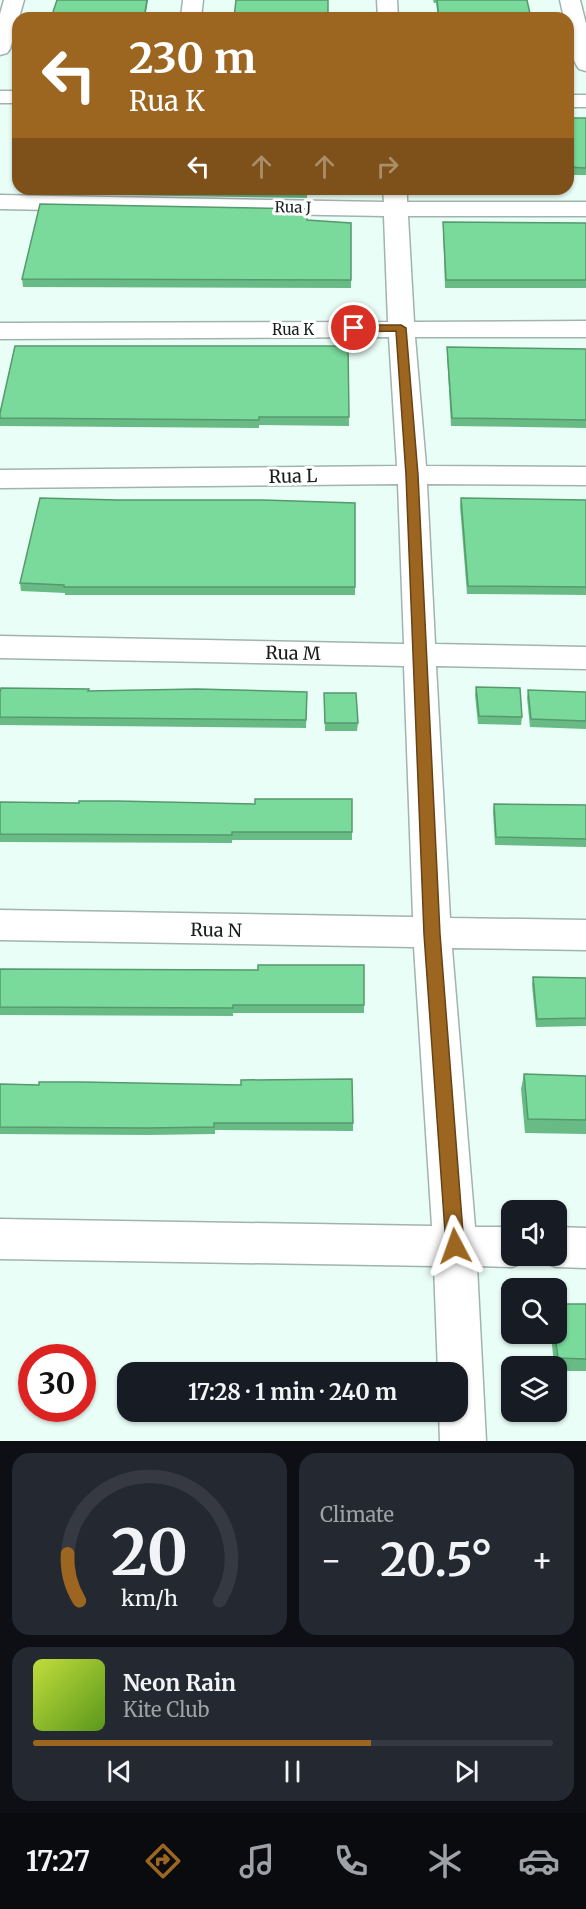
<!DOCTYPE html>
<html lang="en">
<head>
<meta charset="utf-8">
<style>
	:root { --surface:#171b24; --page:#242831; --text:#f1f3f6; --muted:#9ea1a6; --line:#363941; --accent:#9d6620 }
	body { margin:0; font-family:Merriweather,serif; background:var(--page); color:var(--text); height:100vh; display:flex; flex-direction:column; font-size:22px; white-space:nowrap }
	* { box-sizing:border-box; margin:0 }
	p { font-size:20px; color:var(--muted) }
	.icon { flex:none; width:33px; height:33px; fill:none; stroke:currentColor; stroke-width:2; stroke-linecap:round; stroke-linejoin:round }
	.map { position:relative; height:1441px; overflow:hidden }
	.details { display:flex; flex-direction:column; gap:12px; padding:12px; background:#0d0f14; flex:1 }
	.details>* { flex:none }
	.guide { position:absolute; left:12px; top:12px; width:562px; height:183px; border-radius:18px; box-shadow:0 2px 4px #0004; background:#9d6620; color:#fff; overflow:hidden }
	.buttons { position:absolute; left:501px; top:1200px; display:grid; gap:12px }
	.buttons a { display:grid; place-items:center; width:66px; height:66px; border-radius:12px; background:var(--surface); box-shadow:0 2px 4px #0004; font-size:30px }
	.speed { position:absolute; left:18px; top:1344px; display:flex; gap:12px; font-size:30px; font-weight:700; text-align:center }
	.speed>* { display:grid; place-content:center; width:78px; height:78px; border-radius:50%; background:var(--surface); box-shadow:0 2px 4px #0004; line-height:1 }
	.speed .limit { border:9px solid #d22; background:#fff; color:#111 }
	.pin { position:absolute; display:grid; place-items:center; width:51px; height:51px; color:#fff; margin:-26px; border:3px solid #fff; border-radius:50%; box-shadow:0 2px 6px #0007 }
	.me { position:absolute; width:66px; margin:-33px; rotate:356deg; stroke-linejoin:round; filter:drop-shadow(0 0 4px #0008) }
	.turn { display:flex; align-items:center; gap:21px; height:126px; padding:0 18px; font-size:27px }
	.turn .icon { width:78px; height:78px; stroke-width:2.5 }
	.turn b { display:block; font-size:42px; line-height:51px }
	.lanes { display:flex; align-items:center; height:57px; padding:0 18px; background:#0003; justify-content:center; gap:30px; direction:ltr }
	.lanes .off { opacity:.35 }
	.big { font-size:45px; font-weight:700; line-height:1.1 }
	.details .card { flex:1; display:flex; flex-direction:column; justify-content:center; gap:9px; min-width:0; padding:0 21px; border-radius:18px; background:var(--page) }
	.details .dial { align-items:center; gap:0 }
	.dial svg { height:156px; overflow:visible; fill:none; stroke:var(--line); stroke-width:7; stroke-linecap:round; text-anchor:middle }
	.dial text { fill:var(--text); stroke:none }
	.song { display:flex; align-items:center; gap:18px }
	.cover { width:72px; height:72px; border-radius:9px; background:linear-gradient(135deg,hsl(70 70% 55%),hsl(90 70% 35%)) }
	.played { height:6px; border-radius:3px; background:linear-gradient(90deg,var(--accent) 65%,var(--line) 65%) }
	.keys { display:flex; justify-content:space-around; direction:ltr }
	.heat { display:flex; justify-content:space-between; align-items:center; font-size:33px; direction:ltr }
	.details .tiles { flex:1; display:grid; gap:12px; grid-template-columns:1fr 1fr }
	.card:last-child { grid-column:span 2 }
	.trip { position:absolute; left:117px; top:1362px; width:351px; height:60px; border-radius:18px; background:var(--surface); box-shadow:0 2px 4px #0004; font-weight:700; line-height:60px; text-align:center }
	.dock { display:flex; height:96px; justify-content:space-around; align-items:center; background:#090b0e; color:var(--muted) }
	.dock .icon { width:42px; height:42px }
	.dock .selected { color:var(--accent) }
	.dock b { font-size:27px; color:var(--text) }
	.map>svg:first-child { display:block }
	.lines { fill:none; stroke-linecap:round; stroke-linejoin:round }
	.street-casing { stroke:#a1b3ae; stroke-width:3 }
	.secondary-casing { stroke:#a1b3ae; stroke-width:3 }
	.street { fill:#fff; fill-rule:evenodd }
	.secondary { fill:#fff; fill-rule:evenodd }
	.wall { fill:#69bb86 }
	.shaded-wall { fill:#55996d }
	.building { fill:#7ada9c; stroke:#55996d; stroke-width:1.5 }
	.route { fill:#9d6620; stroke:#664215; stroke-width:1.5 }
	.labels { text-anchor:middle; dominant-baseline:central; stroke-width:6; stroke-linejoin:round; paint-order:stroke }
	.far-street-label { font-size:15px; fill:#171e1c; stroke:#fff }
	.street-label { font-size:18px; fill:#171e1c; stroke:#fff }
</style>
</head>
<body>
<div class="map">
<svg width="586" height="1441" viewBox="0 0 586 1441">
	<rect width="100%" height="100%" fill="#eafef8"/>
	<g class="lines">
		<defs>
			<g id="street">
				<polygon points="183,0 203,0 201,18 181,18"/>
				<polygon points="377,0 397,0 398,18 378,18"/>
				<path d="M 560,0 L 580,0 L 586,24 L 586,71 L 579,69 C 569,56 568,34 568,18 L 564,18 Z"/>
				<rect x="0" y="91" width="18" height="12"/>
				<rect x="568" y="95" width="18" height="12"/>
				<polygon points="383,189 407,189 407,202 586,202 586,216 408,216 414,322 586,321 586,337 415,337 426,466 586,467 586,485 427,484 435,644 586,647 586,669 436,666 450,918 586,920 586,950 452,948 475,1227 512,1227 512,1256 530,1256 527,1261 512,1267 477,1266 486,1441 440,1441 439,1412 458,1412 458,1372 438,1372 434,1266 0,1259 0,1219 432,1226 414,947 0,940 0,910 413,917 404,666 0,658 0,636 404,644 398,484 0,488 0,470 397,466 389,337 0,339 0,323 388,322 384,216 0,209 0,195 384,202"/>
				<polygon points="556,1227 586,1228 586,1268 556,1267 541,1261 538,1256 556,1256"/>
			</g>
			<polygon id="secondary" points="4,0 24,0 10,49 7,53 0,55 0,14"/>
		</defs>
		<use href="#street" class="street-casing"/>
		<use href="#secondary" class="secondary-casing"/>
		<use href="#street" class="street"/>
		<use href="#secondary" class="secondary"/>
	</g>
	<g class="wall">
		<polygon points="433,0 527,0 531,18 438,18 436,3 434,3"/>
		<rect x="568" y="118" width="18" height="57"/>
		<polygon points="44,189 307,189 307,198 45,194"/>
		<polygon points="307,220 351,223 351,288 23,287 22,279"/>
		<polygon points="443,222 586,223 586,288 445,288 443,229"/>
		<polygon points="348,346 349,426 259,425 259,428 0,426 0,418"/>
		<polygon points="447,347 586,349 586,428 451,426 447,355"/>
		<polygon points="461,498 586,500 586,595 467,594 460,506"/>
		<polygon points="20,583 355,587 355,595 65,595 65,593 21,591"/>
		<polygon points="476,687 522,717 521,725 478,724 475,695"/>
		<polygon points="528,690 586,692 586,729 530,727 527,698"/>
		<polygon points="89,691 307,692 306,728 0,725 0,692"/>
		<polygon points="324,693 358,723 357,731 325,731"/>
		<polygon points="0,802 79,803 352,832 352,840 232,840 232,843 0,842"/>
		<polygon points="494,804 586,805 586,847 495,845 493,812"/>
		<polygon points="0,969 258,970 364,1005 364,1013 233,1013 233,1016 0,1015"/>
		<polygon points="533,977 586,978 586,1026 536,1027 532,985"/>
		<polygon points="524,1074 586,1076 586,1134 525,1133 521,1089"/>
		<polygon points="0,1084 39,1085 353,1123 353,1131 215,1130 215,1134 147,1135 0,1134"/>
		<polygon points="586,1304 586,1371 556,1371 556,1366 554,1366 551,1334 556,1334"/>
	</g>
	<polygon class="shaded-wall" points="147,0 148,0 145,18 144,18"/>
	<g class="building">
		<polygon points="57,0 147,0 144,18 51,18"/>
		<polygon points="236,0 328,0 328,18 234,18"/>
		<polygon points="437,0 527,0 531,18 439,18"/>
		<polygon points="568,118 586,118 586,168 568,167"/>
		<polygon points="214,189 307,189 307,191"/>
		<polygon points="40,204 307,209 307,220 351,223 351,280 22,279"/>
		<polygon points="443,222 586,223 586,280 446,280"/>
		<polygon points="15,346 348,346 349,417 259,417 259,420 0,418 0,413"/>
		<polygon points="447,347 586,349 586,420 452,418"/>
		<polygon points="40,498 118,500 263,500 355,503 355,587 64,587 64,585 20,583"/>
		<polygon points="461,498 586,500 586,587 468,586"/>
		<polygon points="476,687 520,688 522,717 479,716"/>
		<polygon points="1,688 89,689 88,691 197,689 307,692 306,720 0,717 0,692"/>
		<polygon points="528,690 586,692 586,721 531,719"/>
		<polygon points="324,693 356,693 358,723 325,723"/>
		<polygon points="255,799 352,799 352,832 232,832 232,835 0,834 0,802 79,803 79,801 117,801 255,804"/>
		<polygon points="494,804 586,805 586,839 496,837"/>
		<polygon points="258,965 364,965 364,1005 233,1005 233,1008 0,1007 0,969 258,970"/>
		<polygon points="533,977 586,978 586,1018 537,1019"/>
		<polygon points="524,1074 586,1076 586,1120 528,1119"/>
		<polygon points="352,1079 353,1123 214,1123 214,1127 146,1128 0,1127 0,1084 39,1085 39,1082 82,1082 241,1085 241,1080"/>
		<polygon points="556,1304 586,1304 586,1359 558,1358 555,1334 556,1334"/>
	</g>
	<polygon class="route" points="401,325 406,328 418,475 440,934 464,1246 461,1252 455,1255 449,1252 446,1246 424,934 406,475 396,331 354,332 349,328 354,325"/>
	<g class="labels">
		<g class="far-street-label">
			<text transform="translate(293 207) rotate(1)">Rua J</text>
			<text x="293" y="329">Rua K</text>
		</g>
		<g class="street-label">
			<text transform="translate(293 476) rotate(-1)">Rua L</text>
			<text transform="translate(293 653) rotate(1)">Rua M</text>
			<text transform="translate(216 930) rotate(1)">Rua N</text>
		</g>
	</g>
</svg>
<div class="buttons">
<a><svg class="icon" aria-label="sound" viewBox="0 0 24 24"><path d="M4 9h4l5-4v14l-5-4H4zM17 9q2 3 0 6"/></svg></a>
<a><svg class="icon" aria-label="search" viewBox="0 0 24 24"><circle cx="10" cy="10" r="6"/><path d="M15 15l6 6"/></svg></a>
<a><svg class="icon" aria-label="layers" viewBox="0 0 24 24"><path d="M12 4l9 5-9 5-9-5zM3 14l9 5 9-5"/></svg></a>
</div>
<div class="speed"><div class="limit">30</div></div>
<div class="pin" style="left:354px;top:328px;background:#d93025"><svg class="icon" aria-label="arrive" viewBox="0 0 24 24"><path d="M6 21V4h12l-3 4 3 4H6"/></svg></div>
<svg class="me" style="left:455px;top:1246px" viewBox="-20 -20 40 40"><path d="M0-17L14 15 0 8-14 15z" fill="#9d6620" stroke="#fff" stroke-width="4"/></svg>
<div class="trip">17:28 · 1 min · 240 m</div>
<div class="guide">
<div class="turn"><svg class="icon" aria-label="left" viewBox="0 0 24 24"><path d="M17 20v-9H6M10 6l-5 5 5 5"/></svg><div><b>230 m</b>Rua K</div></div>
<div class="lanes"><svg class="icon" aria-label="left" viewBox="0 0 24 24"><path d="M17 20v-9H6M10 6l-5 5 5 5"/></svg><svg class="icon off" aria-label="ahead" viewBox="0 0 24 24"><path d="M12 20V5M6 11l6-6 6 6"/></svg><svg class="icon off" aria-label="ahead" viewBox="0 0 24 24"><path d="M12 20V5M6 11l6-6 6 6"/></svg><svg class="icon off" aria-label="right" viewBox="0 0 24 24"><path d="M7 20v-9h11M14 6l5 5-5 5"/></svg></div>
</div>
</div>
<section class="details">
<div class="tiles">
<div class="card dial"><svg viewBox="0 0 100 80">
<path d="M14 69A42 42 0 1 1 86 69"/>
<path d="M14 69A42 42 0 0 1 8 45" stroke="#9d6620"/>
<text x="50" y="56" font-size="32" font-weight="700">20</text>
<text x="50" y="72" font-size="11">km/h</text>
</svg></div>
<div class="card"><p>Climate</p>
<div class="heat"><a>−</a><b class="big">20.5°</b><a>+</a></div>
</div>
<div class="card">
<div class="song"><i class="cover"></i><div><b>Neon Rain</b><p>Kite Club</p></div></div>
<div class="played"></div>
<div class="keys"><svg class="icon" aria-label="previous" viewBox="0 0 24 24"><path d="M18 5L8 12l10 7zM5 5v14"/></svg><svg class="icon" aria-label="pause" viewBox="0 0 24 24"><path d="M8 5v14M16 5v14"/></svg><svg class="icon" aria-label="next" viewBox="0 0 24 24"><path d="M6 5l10 7-10 7zM19 5v14"/></svg></div>
</div>
</div>
</section>
<nav class="dock">
<b>17:27</b>
<svg class="icon selected" aria-label="directions" viewBox="0 0 24 24"><path d="M12 3l9 9-9 9-9-9zM9 14v-3h6M13 9l2 2-2 2"/></svg>
<svg class="icon" aria-label="music" viewBox="0 0 24 24"><path d="M9 18V5l10-2v13"/><circle cx="6" cy="18" r="3"/><circle cx="16" cy="16" r="3"/></svg>
<svg class="icon" aria-label="phone" viewBox="0 0 24 24"><path d="M5 4h4l2 5-3 2q2 4 5 5l2-3 5 2v4C11 20 4 13 5 4z"/></svg>
<svg class="icon" aria-label="climate" viewBox="0 0 24 24"><path d="M12 3v18M4 7l16 10M4 17L20 7"/></svg>
<svg class="icon" aria-label="car" viewBox="0 0 24 24"><path d="M5 17H2v-5l4-1 3-4h7l3 4 3 1v5h-3M9 17h6M6 11h13"/><circle cx="7" cy="17" r="2"/><circle cx="17" cy="17" r="2"/></svg>
</nav>
</body>
</html>
